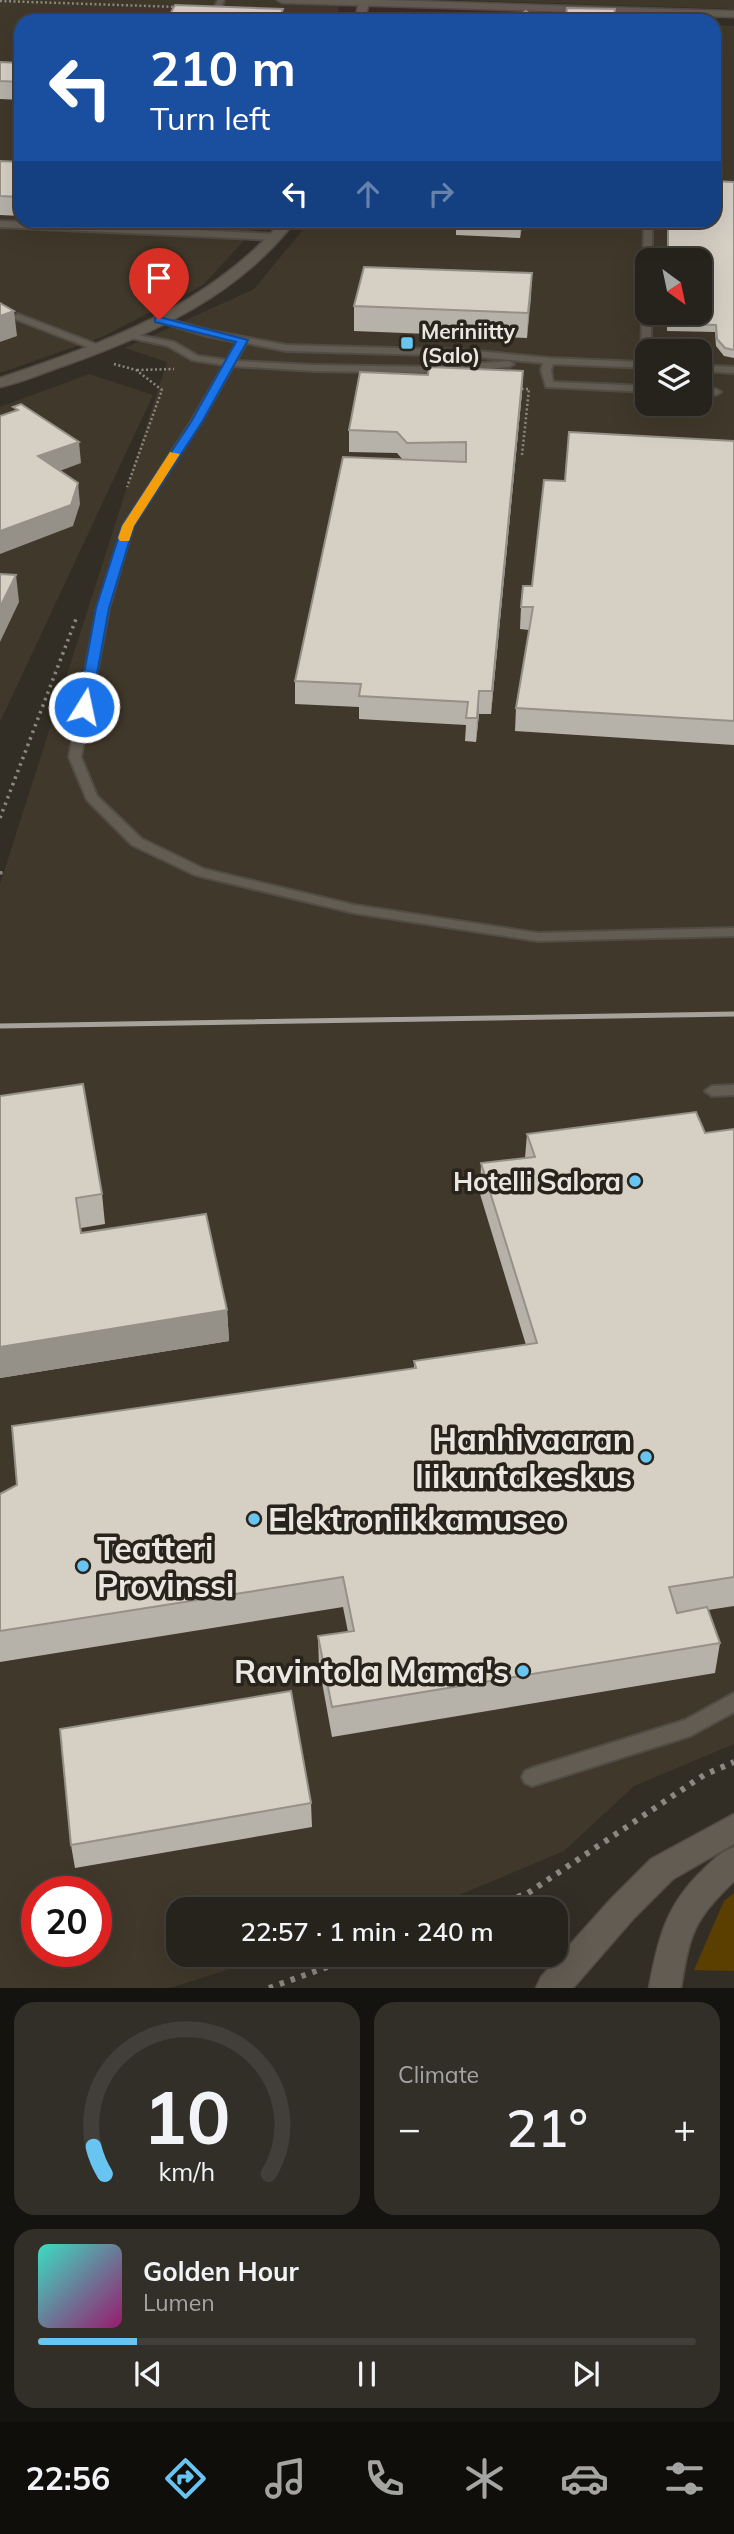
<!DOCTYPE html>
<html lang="en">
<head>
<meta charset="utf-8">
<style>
	:root { --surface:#26221c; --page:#322f29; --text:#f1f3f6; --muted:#a4a4a3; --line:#423f3b; --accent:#68c4f0 }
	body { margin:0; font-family:Mulish,sans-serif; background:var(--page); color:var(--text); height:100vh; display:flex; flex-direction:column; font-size:26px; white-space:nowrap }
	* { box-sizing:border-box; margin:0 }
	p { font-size:23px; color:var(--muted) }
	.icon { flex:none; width:38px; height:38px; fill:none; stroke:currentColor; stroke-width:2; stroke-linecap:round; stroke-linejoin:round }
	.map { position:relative; height:1988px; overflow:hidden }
	.drawer { display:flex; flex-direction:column; gap:14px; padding:14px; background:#15130f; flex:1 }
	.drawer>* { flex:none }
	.top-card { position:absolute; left:14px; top:14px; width:707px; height:214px; border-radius:21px; box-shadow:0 7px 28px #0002,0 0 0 2px var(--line); background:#1a4fa0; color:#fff; overflow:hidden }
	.needle { width:46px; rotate:147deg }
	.fabs { position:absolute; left:635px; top:248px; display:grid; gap:14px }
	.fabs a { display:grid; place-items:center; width:77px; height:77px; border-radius:14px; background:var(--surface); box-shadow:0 7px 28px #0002,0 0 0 2px var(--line); font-size:35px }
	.speed { position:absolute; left:21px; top:1876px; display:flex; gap:14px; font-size:35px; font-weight:700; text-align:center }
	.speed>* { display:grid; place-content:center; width:91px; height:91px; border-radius:50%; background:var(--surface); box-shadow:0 7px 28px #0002,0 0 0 2px var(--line); line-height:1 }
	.speed .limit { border:10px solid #d22; background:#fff; color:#111 }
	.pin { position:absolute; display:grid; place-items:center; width:60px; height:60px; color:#fff; margin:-72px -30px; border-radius:50% 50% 50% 0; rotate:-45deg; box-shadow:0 0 7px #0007 }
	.pin .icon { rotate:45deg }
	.me { position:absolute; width:77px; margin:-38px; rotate:10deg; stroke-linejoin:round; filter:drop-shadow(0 0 5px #0008) }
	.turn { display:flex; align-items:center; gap:24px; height:147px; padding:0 21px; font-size:32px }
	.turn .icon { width:91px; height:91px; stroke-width:2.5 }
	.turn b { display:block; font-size:49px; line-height:60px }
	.lanes { display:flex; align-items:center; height:66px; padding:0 21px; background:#0003; justify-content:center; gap:35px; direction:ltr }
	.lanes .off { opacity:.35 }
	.big { font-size:52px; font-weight:600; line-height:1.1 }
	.drawer .tile { flex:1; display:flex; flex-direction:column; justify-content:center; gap:10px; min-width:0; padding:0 24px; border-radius:21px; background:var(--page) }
	.drawer .dial { align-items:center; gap:0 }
	.dial svg { height:182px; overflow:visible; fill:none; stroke:var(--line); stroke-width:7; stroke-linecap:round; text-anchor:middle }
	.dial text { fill:var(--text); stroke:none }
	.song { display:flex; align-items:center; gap:21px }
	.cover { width:84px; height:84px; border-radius:10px; background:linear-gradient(135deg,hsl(170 70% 55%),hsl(320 70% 35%)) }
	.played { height:7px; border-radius:4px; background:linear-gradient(90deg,var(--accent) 15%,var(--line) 15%) }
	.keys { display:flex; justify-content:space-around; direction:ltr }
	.heat { display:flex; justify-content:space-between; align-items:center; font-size:38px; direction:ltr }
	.drawer .tiles { flex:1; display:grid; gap:14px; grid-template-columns:1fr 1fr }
	.tile:last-child { grid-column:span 2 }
	.trip { position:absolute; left:166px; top:1897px; width:402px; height:70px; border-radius:21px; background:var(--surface); box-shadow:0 7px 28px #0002,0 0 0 2px var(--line); font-weight:600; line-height:70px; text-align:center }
	.menu { display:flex; height:112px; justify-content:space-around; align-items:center; background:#0f0e0b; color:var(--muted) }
	.menu .icon { width:49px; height:49px }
	.menu .on { color:var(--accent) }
	.menu b { font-size:32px; color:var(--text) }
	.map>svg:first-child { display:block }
	.built { fill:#40382a; fill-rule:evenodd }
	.green { fill:#5a3f00 }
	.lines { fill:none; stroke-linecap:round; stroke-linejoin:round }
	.service-casing { stroke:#514c45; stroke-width:4 }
	.minor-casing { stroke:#514c45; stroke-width:3 }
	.tertiary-casing { stroke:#514c45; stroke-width:3 }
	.secondary-casing { stroke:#514c45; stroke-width:3 }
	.path-far2 { stroke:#8c8881; stroke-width:2.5; stroke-dasharray:2 2.5; stroke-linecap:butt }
	.path-far1 { stroke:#8c8881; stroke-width:3.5; stroke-dasharray:2.5 4.5; stroke-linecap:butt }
	.path { stroke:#8c8881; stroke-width:6; stroke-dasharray:4.5 7; stroke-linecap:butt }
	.service { fill:#625c52; fill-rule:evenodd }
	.minor { fill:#625c52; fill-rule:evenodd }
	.tertiary { fill:#625c52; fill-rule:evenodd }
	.secondary { fill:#625c52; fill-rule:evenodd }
	.rail { stroke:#a7a39c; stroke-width:5 }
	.wall { fill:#b7b2a9 }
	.shaded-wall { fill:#959189 }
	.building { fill:#d5cfc4; stroke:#959189; stroke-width:2 }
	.route { fill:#1a73e8; stroke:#114b97; stroke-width:2 }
	.slow { fill:#f59e0b }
	.poi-dot { fill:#68c4f0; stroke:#29241b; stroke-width:2.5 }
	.labels { text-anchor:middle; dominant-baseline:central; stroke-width:7; stroke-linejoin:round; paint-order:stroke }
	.far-poi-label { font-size:21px; font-weight:bold; fill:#eae7e1; stroke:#29241b; text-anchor:start }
	.poi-label { font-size:26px; font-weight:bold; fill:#eae7e1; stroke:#29241b; text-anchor:end }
	.near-poi-label { font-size:32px; font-weight:bold; fill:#eae7e1; stroke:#29241b; text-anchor:end }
</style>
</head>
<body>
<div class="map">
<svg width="734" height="1988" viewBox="0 0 734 1988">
	<rect width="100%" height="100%" fill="#332e25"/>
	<g class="built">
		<polygon points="0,0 341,0 335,21 21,21 21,220 262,221 203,285 102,337 0,373"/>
		<polygon points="454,0 734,0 734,9"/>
		<path d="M 714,25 L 734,26 L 734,1744 L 634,1786 L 564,1851 L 452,1898 L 415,1909 L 178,1909 L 178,1955 L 273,1955 L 170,1988 L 0,1988 L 0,884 L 167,362 L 125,348 L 254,289 L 310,221 L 714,220 ZM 648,261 L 700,261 L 700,313 L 648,313 ZM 648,352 L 700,352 L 700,404 L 648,404 ZM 37,1892 L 96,1892 L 96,1951 L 37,1951 Z"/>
		<polygon points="89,374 153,395 0,722 0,407"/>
	</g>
	<polygon class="green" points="734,1893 734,1971 694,1970 724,1901"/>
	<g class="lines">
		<defs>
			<g id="service">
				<polygon points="218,0 224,0 216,21 208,21"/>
				<polygon points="644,220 652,220 652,261 648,261 648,313 651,313 651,352 648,352 648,368 553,364 551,370 553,382 648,386 648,392 546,387 541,370 543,363 467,356 286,351 246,343 236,361 314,365 432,367 509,361 514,364 509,367 432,373 314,371 233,366 201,422 133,526 109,608 81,757 97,796 142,839 204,869 354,905 538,933 734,928 734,936 538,941 354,913 195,875 132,845 87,800 69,757 97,608 123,526 191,422 224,365 192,360 168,346 127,337 127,333 174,342 198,356 227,360 237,342 207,336 154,320 159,317 211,331 286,345 467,350 549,358 641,362"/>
				<polygon points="0,221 277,234 281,237 277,240 0,227"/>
				<polygon points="18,314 101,346 103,348 95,350 15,319 13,317"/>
				<polygon points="700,365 734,367 734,373 700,371"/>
				<polygon points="700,388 716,389 721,392 716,395 700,394"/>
				<polygon points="734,1085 734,1095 712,1096 705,1091 712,1086"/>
				<polygon points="734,1693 734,1712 690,1736 532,1786 525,1783 522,1777 525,1771 532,1768 685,1720"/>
			</g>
			<polygon id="minor" points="277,0 382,0 734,11 734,17 282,3"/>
			<g id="tertiary">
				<polygon points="360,0 370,0 364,21 354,21"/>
				<path d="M 283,220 L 296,220 C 239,295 153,334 66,365 C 45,372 23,382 0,387 L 0,378 C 106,342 207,308 283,220 Z"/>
			</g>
			<g id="secondary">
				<polygon points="734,1814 734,1844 673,1879 633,1919 573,1988 536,1988 541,1977 611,1899 651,1859"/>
				<path d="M 734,1847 L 734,1881 C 693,1921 690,1933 681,1988 L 649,1988 C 658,1939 666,1905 703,1870 C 713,1860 721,1852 734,1847 Z"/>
			</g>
		</defs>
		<use href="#service" class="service-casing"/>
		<use href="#minor" class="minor-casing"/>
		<use href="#tertiary" class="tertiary-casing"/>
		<use href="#secondary" class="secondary-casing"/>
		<g class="path-far2">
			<polyline points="0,1 178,7"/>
			<polyline points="114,364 136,370 162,390 127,487"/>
			<polyline points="137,370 174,369"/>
			<polyline points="517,389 529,389 522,455"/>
		</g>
		<g class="path-far1">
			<polyline points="0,818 76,619"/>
			<polyline points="0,873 5,872"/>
		</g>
		<g class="path">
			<polyline points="485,1909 528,1893 704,1775 734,1762"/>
			<polyline points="269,1988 360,1955"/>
		</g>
		<use href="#service" class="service"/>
		<use href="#minor" class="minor"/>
		<use href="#tertiary" class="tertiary"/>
		<use href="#secondary" class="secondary"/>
		<polyline class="rail" points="0,1026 734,1014"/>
	</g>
	<g class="wall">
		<polygon points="168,18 283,21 168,21"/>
		<polygon points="0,62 21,63 21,100 0,99"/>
		<polygon points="0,161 21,162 21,216 0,215"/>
		<polygon points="734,182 734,358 724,356 716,346 715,332 667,331 667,313 700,313 700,261 667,261 667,220 714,220"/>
		<polygon points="160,220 232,220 229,227 160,224"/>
		<polygon points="402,220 523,220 520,238 456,235 456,230 402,227"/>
		<polygon points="532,273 527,338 354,331 354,306"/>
		<polygon points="523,371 522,392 491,714 479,714 476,742 465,741 466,725 359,719 359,707 295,704 295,681 403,460 397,453 349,452 349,430 428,375"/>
		<polygon points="734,441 734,745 515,731 516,708 529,630 520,629 521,607 532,586 565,481"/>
		<polygon points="83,1084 102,1194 105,1224 81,1228 81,1233 227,1310 229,1341 0,1378"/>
		<polygon points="734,1129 734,1606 708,1610 720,1643 715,1673 332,1737 319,1666 318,1636 348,1632 343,1607 0,1662 0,1494 414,1368 414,1361 526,1345 480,1194 481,1163 525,1158 527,1134 705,1133"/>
		<polygon points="311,1803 312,1827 75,1868 71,1845"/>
	</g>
	<g class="shaded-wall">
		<polygon points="283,9 283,21 278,21"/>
		<polygon points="521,220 523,220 520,238"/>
		<polygon points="532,273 531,298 527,338 528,313"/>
		<polygon points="14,311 17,336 0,342 0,316"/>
		<polygon points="523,371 522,392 491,714 492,691"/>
		<polygon points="79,442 81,463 41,478 38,456"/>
		<polygon points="78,483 80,504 73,526 0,554 0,531"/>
		<polygon points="16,575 19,602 0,642 0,607"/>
		<polygon points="479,691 479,714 476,742 477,718"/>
		<polygon points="227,1310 229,1341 0,1378 0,1347"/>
	</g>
	<g class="building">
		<polygon points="175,5 283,9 278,21 223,21 224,20 168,18"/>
		<polygon points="567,8 615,9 614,21 466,21 467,16 474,16 474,13 521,14 526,11 531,15 566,16"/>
		<polygon points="0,62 21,63 21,82 0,81"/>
		<polygon points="0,161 21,162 21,197 0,196"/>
		<polygon points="714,181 734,182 734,350 725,348 717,339 716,325 668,323 668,313 700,313 700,261 668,261 668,220 714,220"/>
		<polygon points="364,267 532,273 528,313 354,306"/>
		<polygon points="0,303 14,311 0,316"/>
		<polygon points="429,367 523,371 492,691 479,691 477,718 466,718 468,702 359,696 361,684 295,681 343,457 466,462 466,442 407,443 397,432 349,430 360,372 428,375"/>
		<polygon points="21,404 79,442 38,456 78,483 71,505 0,531 0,416 18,410 13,407"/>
		<polygon points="569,432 734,441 734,721 516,708 533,607 521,607 523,586 532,586 544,480 565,481"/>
		<polygon points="0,574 16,575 0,607"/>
		<polygon points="83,1084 102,1194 76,1198 81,1233 206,1214 227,1310 0,1347 0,1096"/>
		<polygon points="696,1112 705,1133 734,1129 734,1577 669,1587 677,1613 707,1607 720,1643 332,1707 318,1636 354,1631 343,1577 0,1631 0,1494 17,1485 12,1426 416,1368 414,1361 537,1343 481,1163 535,1157 527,1134"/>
		<polygon points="291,1691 311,1803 71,1845 60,1729"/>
	</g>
	<polygon class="route" points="159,317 248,340 202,422 134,526 109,608 91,707 84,711 78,707 96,608 122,526 191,422 236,342 155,322 155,318"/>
	<polygon class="slow" points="170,452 180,454 134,526 129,541 120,541 118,538 122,526"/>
	<g class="poi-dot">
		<rect x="400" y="336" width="14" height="14" rx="3.5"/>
		<circle cx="635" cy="1181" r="7"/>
		<circle cx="646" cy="1457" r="7"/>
		<circle cx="254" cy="1519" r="7"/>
		<circle cx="83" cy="1566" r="7"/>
		<circle cx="523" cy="1671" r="7"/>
	</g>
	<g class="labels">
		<g class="far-poi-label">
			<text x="421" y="331">Meriniitty<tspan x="421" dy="24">(Salo)</tspan></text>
		</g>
		<g class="poi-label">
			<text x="621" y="1181">Hotelli Salora</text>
		</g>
		<g class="near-poi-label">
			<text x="632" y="1439">Hanhivaaran<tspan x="632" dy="37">liikuntakeskus</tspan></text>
			<text x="268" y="1519" text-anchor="start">Elektroniikkamuseo</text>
			<text x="97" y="1548" text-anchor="start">Teatteri<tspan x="97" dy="37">Provinssi</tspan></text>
			<text x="509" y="1671">Ravintola Mama's</text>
		</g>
	</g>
</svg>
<div class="fabs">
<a><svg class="needle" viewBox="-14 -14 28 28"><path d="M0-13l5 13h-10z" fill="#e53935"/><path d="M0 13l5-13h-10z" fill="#a4a4a3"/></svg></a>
<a><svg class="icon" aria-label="layers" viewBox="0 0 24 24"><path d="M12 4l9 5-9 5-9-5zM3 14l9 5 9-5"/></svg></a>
</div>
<div class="speed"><div class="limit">20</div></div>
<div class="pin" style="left:159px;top:320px;background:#d93025"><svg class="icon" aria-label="arrive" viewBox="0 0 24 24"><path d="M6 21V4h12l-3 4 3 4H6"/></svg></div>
<svg class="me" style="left:84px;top:707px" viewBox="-20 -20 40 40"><circle r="17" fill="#1a73e8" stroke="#fff" stroke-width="3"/><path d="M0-11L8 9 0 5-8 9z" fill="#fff"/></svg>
<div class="trip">22:57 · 1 min · 240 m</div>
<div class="top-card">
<div class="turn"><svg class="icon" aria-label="left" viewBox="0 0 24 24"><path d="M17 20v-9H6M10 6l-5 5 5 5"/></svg><div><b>210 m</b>Turn left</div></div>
<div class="lanes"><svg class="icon" aria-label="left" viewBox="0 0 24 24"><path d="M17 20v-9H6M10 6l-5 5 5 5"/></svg><svg class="icon off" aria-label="ahead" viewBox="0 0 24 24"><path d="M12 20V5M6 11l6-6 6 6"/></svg><svg class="icon off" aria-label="right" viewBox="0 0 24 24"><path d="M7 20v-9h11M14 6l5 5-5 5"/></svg></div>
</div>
</div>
<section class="drawer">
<div class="tiles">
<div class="tile dial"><svg viewBox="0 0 100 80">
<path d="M14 69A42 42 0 1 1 86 69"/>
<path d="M14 69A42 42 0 0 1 9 57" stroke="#68c4f0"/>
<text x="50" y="56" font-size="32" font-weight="700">10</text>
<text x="50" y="72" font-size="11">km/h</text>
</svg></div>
<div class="tile"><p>Climate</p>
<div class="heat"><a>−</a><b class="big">21°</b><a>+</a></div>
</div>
<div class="tile">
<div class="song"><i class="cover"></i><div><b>Golden Hour</b><p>Lumen</p></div></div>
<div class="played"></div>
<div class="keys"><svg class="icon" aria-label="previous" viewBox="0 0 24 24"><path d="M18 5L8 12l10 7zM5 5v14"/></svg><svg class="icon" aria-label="pause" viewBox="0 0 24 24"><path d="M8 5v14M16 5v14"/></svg><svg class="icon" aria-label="next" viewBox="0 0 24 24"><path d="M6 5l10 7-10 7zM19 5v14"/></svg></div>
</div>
</div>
</section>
<nav class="menu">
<b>22:56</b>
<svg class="icon on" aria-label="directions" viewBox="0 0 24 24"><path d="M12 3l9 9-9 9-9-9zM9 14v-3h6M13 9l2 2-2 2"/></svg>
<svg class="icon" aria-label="music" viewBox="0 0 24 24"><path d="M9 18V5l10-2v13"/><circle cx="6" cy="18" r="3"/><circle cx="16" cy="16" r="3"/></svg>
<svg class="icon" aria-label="phone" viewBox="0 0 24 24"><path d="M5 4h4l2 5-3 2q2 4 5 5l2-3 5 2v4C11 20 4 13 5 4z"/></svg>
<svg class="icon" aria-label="climate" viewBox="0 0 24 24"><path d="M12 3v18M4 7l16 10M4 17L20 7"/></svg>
<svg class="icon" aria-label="car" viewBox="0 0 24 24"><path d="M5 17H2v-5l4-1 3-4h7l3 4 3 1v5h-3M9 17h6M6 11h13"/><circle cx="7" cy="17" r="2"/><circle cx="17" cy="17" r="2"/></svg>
<svg class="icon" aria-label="filters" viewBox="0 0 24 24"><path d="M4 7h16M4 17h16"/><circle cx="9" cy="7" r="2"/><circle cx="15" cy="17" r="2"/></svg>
</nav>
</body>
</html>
